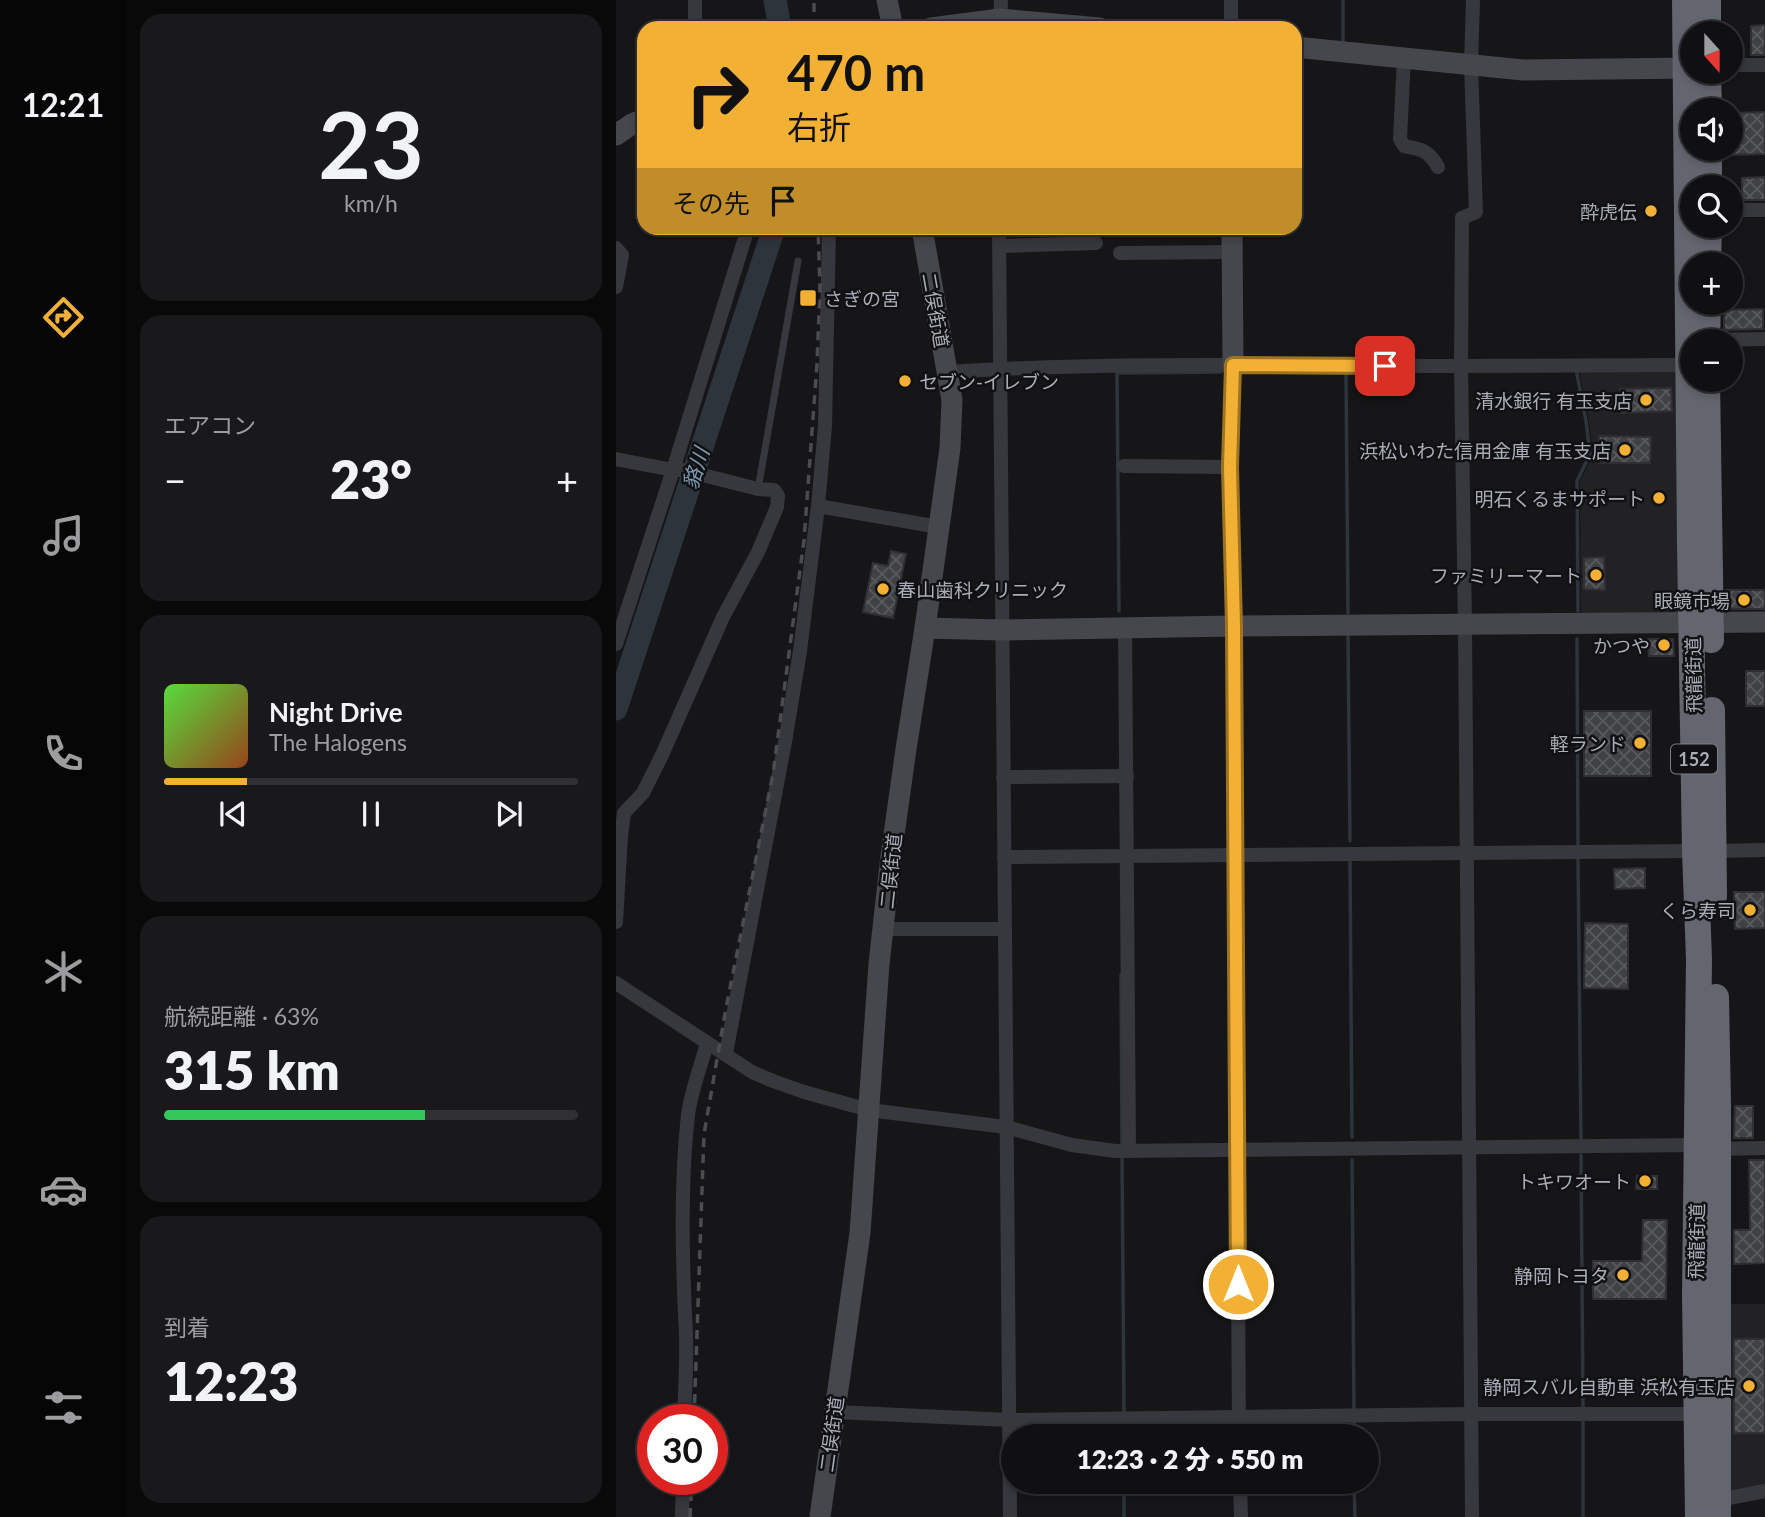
<!DOCTYPE html>
<html lang="ja">
<head>
<meta charset="utf-8">
<style>
	:root { --surface:#101012; --page:#19191b; --text:#f1f3f6; --muted:#9c9d9f; --line:#303032; --accent:#f2b134 }
	body { margin:0; font-family:Lato,"Noto Sans JP",sans-serif; background:var(--page); color:var(--text); height:100vh; display:flex; flex-direction:column; font-size:26px; white-space:nowrap }
	* { box-sizing:border-box; margin:0 }
	p { font-size:23px; color:var(--muted) }
	.icon { flex:none; width:38px; height:38px; fill:none; stroke:currentColor; stroke-width:2; stroke-linecap:round; stroke-linejoin:round }
	.map { position:relative; flex:1; overflow:hidden }
	.panel { display:flex; flex-direction:column; gap:14px; padding:14px; background:#09090a; width:490px }
	.panel>* { flex:none }
	.banner { position:absolute; left:21px; top:21px; width:665px; height:214px; border-radius:21px; box-shadow:0 4px 10px #0003,0 0 0 2px var(--line); background:#f2b134; color:#111; overflow:hidden }
	.needle { width:46px; rotate:159deg }
	.tools { position:absolute; left:1064px; top:21px; display:grid; gap:14px }
	.tools a { display:grid; place-items:center; width:63px; height:63px; border-radius:50%; background:var(--surface); box-shadow:0 4px 10px #0003,0 0 0 2px var(--line); font-size:35px }
	.speed { position:absolute; left:21px; top:1404px; display:flex; gap:14px; font-size:35px; font-weight:700; text-align:center }
	.speed>* { display:grid; place-content:center; width:91px; height:91px; border-radius:50%; background:var(--surface); box-shadow:0 4px 10px #0003,0 0 0 2px var(--line); line-height:1 }
	.speed .limit { border:10px solid #d22; background:#fff; color:#111 }
	.pin { position:absolute; display:grid; place-items:center; width:60px; height:60px; color:#fff; margin:-30px; border-radius:14px; box-shadow:0 4px 10px #0006 }
	.me { position:absolute; width:77px; margin:-38px; rotate:0deg; stroke-linejoin:round; filter:drop-shadow(0 0 5px #0008) }
	.turn { display:flex; align-items:center; gap:24px; height:147px; padding:0 35px; font-size:32px }
	.turn .icon { width:91px; height:91px; stroke-width:2.5 }
	.turn b { display:block; font-size:49px; line-height:60px }
	.then { display:flex; align-items:center; height:66px; padding:0 35px; background:#0003; gap:14px; font-size:26px }
	.big { font-size:52px; font-weight:800; line-height:1.1 }
	.panel .widget { flex:1; display:flex; flex-direction:column; justify-content:center; gap:10px; min-width:0; padding:0 24px; border-radius:21px; background:var(--page) }
	.panel .dial { align-items:center; gap:0 }
	.dial b { font-size:91px; line-height:1 }
	.song { display:flex; align-items:center; gap:21px }
	.cover { width:84px; height:84px; border-radius:10px; background:linear-gradient(135deg,hsl(110 70% 55%),hsl(20 70% 35%)) }
	.played { height:7px; border-radius:4px; background:linear-gradient(90deg,var(--accent) 20%,var(--line) 20%) }
	.keys { display:flex; justify-content:space-around; direction:ltr }
	.heat { display:flex; justify-content:space-between; align-items:center; font-size:38px; direction:ltr }
	.charge { height:10px; border-radius:5px; background:linear-gradient(90deg,#34c759 63%,var(--line) 0) }
	.trip { position:absolute; left:385px; top:1424px; width:378px; height:70px; border-radius:35px; background:var(--surface); box-shadow:0 4px 10px #0003,0 0 0 2px var(--line); font-weight:800; line-height:70px; text-align:center }
	main { display:flex; flex:1; min-height:0 }
	.tabs { display:flex; flex-direction:column; width:126px; justify-content:space-around; align-items:center; background:#060607; color:var(--muted) }
	.tabs .icon { width:49px; height:49px }
	.tabs .on { color:var(--accent) }
	.tabs b { font-size:32px; color:var(--text) }
	.map>svg:first-child { display:block }
	.built { fill:#222225 }
	.lines { fill:none; stroke-linecap:round; stroke-linejoin:round }
	.stream { stroke:#2c353c; stroke-width:3.5 }
	.river { stroke:#2c353c; stroke-width:23 }
	.building { fill:url(#building-cross-hatch); stroke:#303034; stroke-width:2 }
	.lane { stroke:#37383d; stroke-width:7 }
	.street { stroke:#37383d; stroke-width:14 }
	.secondary { stroke:#45474d; stroke-width:21 }
	.highway { stroke:#63666e; stroke-width:26 }
	.rail { stroke:#4a4c52; stroke-width:3.5; stroke-dasharray:9 7; stroke-linecap:butt }
	.route-casing { stroke:#9d7322; stroke-width:18 }
	.route { stroke:#f2b134; stroke-width:12 }
	.poi-dot { fill:#f2b134; stroke:#111113; stroke-width:2.5 }
	.labels { text-anchor:middle; dominant-baseline:central; stroke-width:5; stroke-linejoin:round; paint-order:stroke }
	.shield { fill:#111113; stroke:#7b7e86; stroke-width:2 }
	.shield-label { font-size:18px; font-weight:bold; fill:#a8adb8 }
	.poi-label { font-size:19px; fill:#a8adb8; stroke:#111113; text-anchor:end }
	.street-label { font-size:19px; fill:#a8adb8; stroke:#111113 }
	.water-label { font-size:21px; font-style:italic; fill:#7f9bb3; stroke:#111113 }
</style>
</head>
<body>
<main>
<nav class="tabs">
<b>12:21</b>
<svg class="icon on" aria-label="directions" viewBox="0 0 24 24"><path d="M12 3l9 9-9 9-9-9zM9 14v-3h6M13 9l2 2-2 2"/></svg>
<svg class="icon" aria-label="music" viewBox="0 0 24 24"><path d="M9 18V5l10-2v13"/><circle cx="6" cy="18" r="3"/><circle cx="16" cy="16" r="3"/></svg>
<svg class="icon" aria-label="phone" viewBox="0 0 24 24"><path d="M5 4h4l2 5-3 2q2 4 5 5l2-3 5 2v4C11 20 4 13 5 4z"/></svg>
<svg class="icon" aria-label="climate" viewBox="0 0 24 24"><path d="M12 3v18M4 7l16 10M4 17L20 7"/></svg>
<svg class="icon" aria-label="car" viewBox="0 0 24 24"><path d="M5 17H2v-5l4-1 3-4h7l3 4 3 1v5h-3M9 17h6M6 11h13"/><circle cx="7" cy="17" r="2"/><circle cx="17" cy="17" r="2"/></svg>
<svg class="icon" aria-label="filters" viewBox="0 0 24 24"><path d="M4 7h16M4 17h16"/><circle cx="9" cy="7" r="2"/><circle cx="15" cy="17" r="2"/></svg>
</nav>
<section class="panel">
<div class="widget dial"><b>23</b><p>km/h</p></div>
<div class="widget"><p>エアコン</p>
<div class="heat"><a>−</a><b class="big">23°</b><a>+</a></div>
</div>
<div class="widget">
<div class="song"><i class="cover"></i><div><b>Night Drive</b><p>The Halogens</p></div></div>
<div class="played"></div>
<div class="keys"><svg class="icon" aria-label="previous" viewBox="0 0 24 24"><path d="M18 5L8 12l10 7zM5 5v14"/></svg><svg class="icon" aria-label="pause" viewBox="0 0 24 24"><path d="M8 5v14M16 5v14"/></svg><svg class="icon" aria-label="next" viewBox="0 0 24 24"><path d="M6 5l10 7-10 7zM19 5v14"/></svg></div>
</div>
<div class="widget"><p>航続距離 · 63%</p><b class="big">315 km</b><div class="charge"></div></div>
<div class="widget"><p>到着</p><b class="big">12:23</b></div>
</section>
<div class="map">
<svg width="1149" height="1517" viewBox="0 0 1149 1517">
	<defs>
		<pattern id="building-cross-hatch" width="8" height="8" patternUnits="userSpaceOnUse" patternTransform="scale(1.75)"><rect width="8" height="8" fill="#404145"/><path d="M0 0l8 8M0 8l8-8" fill="none" stroke="#595a5e"/></pattern>
	</defs>
	<rect width="100%" height="100%" fill="#161618"/>
	<g class="built">
		<polygon points="1063,368 1062,614 965,613 964,481 977,455 973,422 963,369"/>
		<polygon points="1114,1304 1149,1304 1149,1485 1114,1490"/>
	</g>
	<g class="lines">
		<g class="stream">
			<polyline points="727,0 727,45"/>
			<polyline points="960,369 970,421 974,454 961,481 962,611"/>
			<polyline points="628,372 685,372"/>
			<polyline points="730,372 732,613"/>
			<polyline points="503,611 501,373 605,372"/>
			<polyline points="732,636 734,841"/>
			<polyline points="961,639 962,847"/>
			<polyline points="962,858 965,1140"/>
			<polyline points="734,862 736,1137"/>
			<polyline points="505,975 506,1145"/>
			<polyline points="506,1153 508,1414"/>
			<polyline points="965,1155 967,1409"/>
			<polyline points="736,1160 738,1410"/>
			<polyline points="967,1420 967,1517"/>
			<polyline points="738,1421 738,1437"/>
			<polyline points="508,1423 508,1437"/>
			<polyline points="508,1482 508,1517"/>
			<polyline points="738,1482 739,1517"/>
		</g>
		<g class="river">
			<polyline points="159,0 164,28"/>
			<polyline points="0,709 158,228"/>
		</g>
	</g>
	<g class="building">
		<polygon points="1149,25 1149,55 1135,55 1135,26"/>
		<polygon points="1149,112 1149,154 1117,155 1117,139 1115,139 1115,113"/>
		<polygon points="1149,177 1149,200 1126,200 1126,178"/>
		<polygon points="1147,309 1147,329 1108,330 1108,310"/>
		<polygon points="1055,388 1056,411 1005,413 1004,389"/>
		<polygon points="983,436 1035,437 1034,463 983,463"/>
		<polygon points="275,551 290,554 277,618 247,612 257,563 272,566"/>
		<polygon points="988,557 989,590 968,589 968,558"/>
		<polygon points="1110,590 1149,590 1149,609 1116,609 1110,604"/>
		<polygon points="1032,639 1057,639 1058,656 1033,656"/>
		<rect x="1130" y="671" width="19" height="35"/>
		<rect x="968" y="711" width="67" height="65"/>
		<polygon points="1029,868 1029,888 999,889 998,869"/>
		<polygon points="1118,892 1149,892 1149,928 1119,929"/>
		<polygon points="969,923 1012,924 1012,989 968,988"/>
		<polygon points="1119,1106 1137,1106 1137,1138 1118,1138"/>
		<polygon points="1133,1160 1149,1160 1149,1263 1118,1264 1118,1230 1134,1230"/>
		<polygon points="1021,1176 1041,1176 1041,1189 1020,1189"/>
		<polygon points="1027,1220 1051,1220 1050,1299 977,1299 977,1261 1026,1261"/>
		<rect x="1118" y="1339" width="31" height="94"/>
	</g>
	<g class="lines">
		<polyline class="lane" points="142,489 182,261"/>
		<g class="street">
			<polyline points="615,0 615,28"/>
			<polyline points="384,27 385,0"/>
			<polyline points="79,28 79,0"/>
			<path d="M 788,57 L 784,139 L 788,146 C 806,149 813,151 822,167"/>
			<polyline points="1115,65 1149,65"/>
			<polyline points="1115,210 1149,210"/>
			<polyline points="213,228 209,426 202,506 323,527"/>
			<polyline points="383,228 394,1517"/>
			<polyline points="383,246 480,243"/>
			<polyline points="0,248 6,255 0,287"/>
			<polyline points="504,253 616,252"/>
			<polyline points="1091,340 1149,339"/>
			<polyline points="617,364 614,467 618,626 623,1437"/>
			<path d="M 331,372 C 502,361 673,366 845,366 C 920,366 996,365 1072,365"/>
			<polyline points="0,459 57,470 67,470 142,489 158,490 162,496 161,507 142,552 107,617 46,755 27,793 8,813 5,836 0,922"/>
			<polyline points="508,466 614,467"/>
			<polyline points="509,628 513,1151"/>
			<polyline points="0,644 57,470 132,228"/>
			<polyline points="387,777 511,776"/>
			<polyline points="1098,851 1149,850"/>
			<polyline points="388,857 1079,851"/>
			<polyline points="268,929 388,929"/>
			<polyline points="0,983 136,1072 157,1081 188,1092 253,1110 390,1127 456,1145 499,1151 1082,1145 1101,1149 1149,1148"/>
			<polyline points="110,1053 169,742 184,651 202,506"/>
			<polyline points="219,1412 393,1420 856,1414 1081,1414"/>
			<path d="M 68,1419 C 69,1391 71,1362 70,1334 C 66,1262 64,1186 72,1115 C 75,1091 85,1066 91,1043"/>
			<polyline points="624,1482 625,1517"/>
			<polyline points="1102,1500 1149,1491"/>
			<polyline points="66,1517 67,1479"/>
			<polyline points="856,1517 849,625 845,366 846,218 860,212 855,64 857,0"/>
		</g>
		<g class="secondary">
			<polyline points="271,0 277,28"/>
			<polyline points="315,28 384,19 484,28"/>
			<polyline points="679,47 907,70 1076,68"/>
			<polyline points="0,135 16,124 28,119"/>
			<polyline points="616,228 617,364"/>
			<polyline points="309,628 386,630 618,626 1149,622"/>
			<polyline points="204,1517 244,1233 263,964 275,856 290,749 309,628 334,448 336,400 306,228"/>
		</g>
		<g class="highway">
			<polyline points="1069,0 1074,543 1079,851 1083,959 1079,1295 1082,1517"/>
			<polyline points="1092,0 1092,33"/>
			<polyline points="1092,72 1093,110"/>
			<polyline points="1093,149 1093,187"/>
			<polyline points="1092,264 1093,226"/>
			<polyline points="1091,341 1092,303"/>
			<polyline points="1091,380 1095,640"/>
			<polyline points="1096,710 1098,896"/>
			<polyline points="1100,997 1102,1105 1102,1517"/>
		</g>
		<g class="rail">
			<polyline points="198,28 198,0"/>
			<polyline points="78,1419 88,1134 110,1008 157,774 188,540 201,364 204,288 202,228"/>
			<polyline points="74,1517 76,1479"/>
		</g>
	</g>
	<g class="lines">
		<defs>
			<polyline id="route" points="622,1284 618,626 614,467 617,365 769,366"/>
		</defs>
		<use href="#route" class="route-casing"/>
		<use href="#route" class="route"/>
	</g>
	<g class="poi-dot">
		<circle cx="1035" cy="211" r="7"/>
		<rect x="183" y="289" width="18" height="18" rx="3.5"/>
		<circle cx="289" cy="381" r="7"/>
		<circle cx="1030" cy="400" r="7"/>
		<circle cx="1009" cy="450" r="7"/>
		<circle cx="1043" cy="498" r="7"/>
		<circle cx="980" cy="575" r="7"/>
		<circle cx="267" cy="589" r="7"/>
		<circle cx="1128" cy="600" r="7"/>
		<circle cx="1048" cy="645" r="7"/>
		<circle cx="1024" cy="743" r="7"/>
		<circle cx="1134" cy="910" r="7"/>
		<circle cx="1029" cy="1181" r="7"/>
		<circle cx="1007" cy="1275" r="7"/>
		<circle cx="1133" cy="1386" r="7"/>
	</g>
	<g class="labels">
		<rect class="shield" x="1055" y="744.5" width="46" height="29" rx="5"/>
		<g class="shield-label">
			<text x="1078" y="759">152</text>
		</g>
		<g class="poi-label">
			<text x="1021" y="211">酔虎伝</text>
			<text x="208" y="298" text-anchor="start">さぎの宮</text>
			<text x="303" y="381" text-anchor="start">セブン-イレブン</text>
			<text x="1016" y="400">清水銀行 有玉支店</text>
			<text x="995" y="450">浜松いわた信用金庫 有玉支店</text>
			<text x="1029" y="498">明石くるまサポート</text>
			<text x="966" y="575">ファミリーマート</text>
			<text x="281" y="589" text-anchor="start">春山歯科クリニック</text>
			<text x="1114" y="600">眼鏡市場</text>
			<text x="1034" y="645">かつや</text>
			<text x="1010" y="743">軽ランド</text>
			<text x="1120" y="910">くら寿司</text>
			<text x="1015" y="1181">トキワオート</text>
			<text x="993" y="1275">静岡トヨタ</text>
			<text x="1119" y="1386">静岡スバル自動車 浜松有玉店</text>
		</g>
		<g class="street-label">
			<text transform="translate(320 310) rotate(80)">二俣街道</text>
			<text transform="translate(1077 675) rotate(-91)">飛龍街道</text>
			<text transform="translate(274 871) rotate(-84)">二俣街道</text>
			<text transform="translate(1080 1241) rotate(-89)">飛龍街道</text>
			<text transform="translate(215 1434) rotate(-82)">二俣街道</text>
		</g>
		<g class="water-label">
			<text transform="translate(79 468) rotate(-72)">貉川</text>
		</g>
	</g>
</svg>
<div class="tools">
<a><svg class="needle" viewBox="-14 -14 28 28"><path d="M0-13l5 13h-10z" fill="#e53935"/><path d="M0 13l5-13h-10z" fill="#9c9d9f"/></svg></a>
<a><svg class="icon" aria-label="sound" viewBox="0 0 24 24"><path d="M4 9h4l5-4v14l-5-4H4zM17 9q2 3 0 6"/></svg></a>
<a><svg class="icon" aria-label="search" viewBox="0 0 24 24"><circle cx="10" cy="10" r="6"/><path d="M15 15l6 6"/></svg></a>
<a>+</a>
<a>−</a>
</div>
<div class="speed"><div class="limit">30</div></div>
<div class="pin" style="left:769px;top:366px;background:#d93025"><svg class="icon" aria-label="arrive" viewBox="0 0 24 24"><path d="M6 21V4h12l-3 4 3 4H6"/></svg></div>
<svg class="me" style="left:622px;top:1284px" viewBox="-20 -20 40 40"><circle r="17" fill="#f2b134" stroke="#fff" stroke-width="3"/><path d="M0-11L8 9 0 5-8 9z" fill="#fff"/></svg>
<div class="trip">12:23 · 2 分 · 550 m</div>
<div class="banner">
<div class="turn"><svg class="icon" aria-label="right" viewBox="0 0 24 24"><path d="M7 20v-9h11M14 6l5 5-5 5"/></svg><div><b>470 m</b>右折</div></div>
<div class="then">その先<svg class="icon" aria-label="arrive" viewBox="0 0 24 24"><path d="M6 21V4h12l-3 4 3 4H6"/></svg></div>
</div>
</div>
</main>
</body>
</html>
